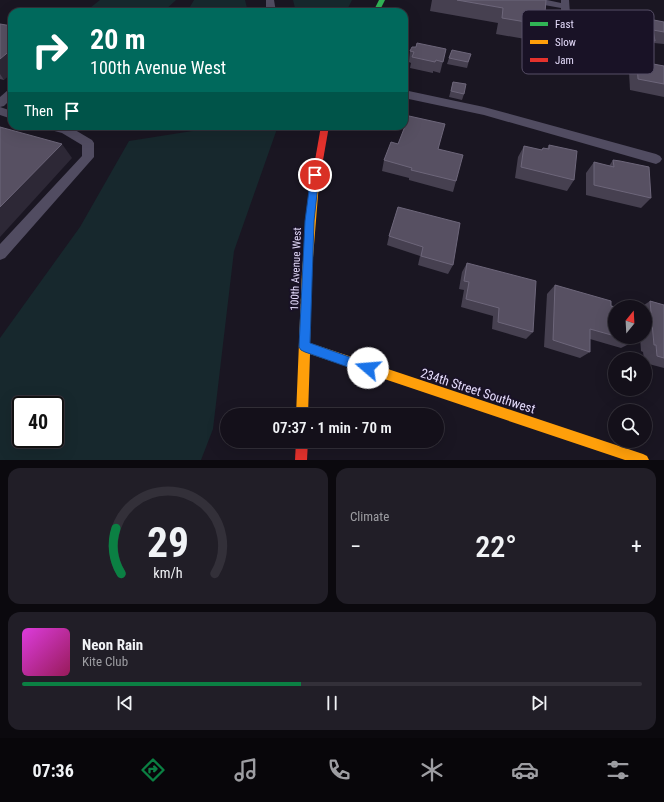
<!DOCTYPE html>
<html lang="en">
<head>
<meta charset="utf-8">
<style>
	:root { --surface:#14101a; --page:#211e27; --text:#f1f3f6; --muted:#9d9da2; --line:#333039; --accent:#0b8043 }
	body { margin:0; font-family:"Roboto Condensed",sans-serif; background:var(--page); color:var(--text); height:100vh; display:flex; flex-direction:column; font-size:15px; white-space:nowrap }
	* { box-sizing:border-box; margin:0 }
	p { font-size:13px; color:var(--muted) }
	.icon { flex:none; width:22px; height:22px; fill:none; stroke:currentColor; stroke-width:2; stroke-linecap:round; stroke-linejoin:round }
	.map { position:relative; height:460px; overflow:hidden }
	.panel { display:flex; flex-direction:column; gap:8px; padding:8px; background:#0b090e; flex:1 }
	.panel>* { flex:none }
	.guide { position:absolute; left:8px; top:8px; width:400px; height:122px; border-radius:12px; box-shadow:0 4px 16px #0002,0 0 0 1px var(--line); background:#00695c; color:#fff; overflow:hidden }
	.needle { width:26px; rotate:18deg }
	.tools { position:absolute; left:608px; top:300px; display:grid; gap:8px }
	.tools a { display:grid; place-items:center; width:44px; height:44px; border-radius:50%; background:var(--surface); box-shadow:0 4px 16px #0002,0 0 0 1px var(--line); font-size:20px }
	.speed { position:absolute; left:12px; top:396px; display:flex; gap:8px; font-size:20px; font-weight:700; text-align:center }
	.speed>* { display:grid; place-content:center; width:52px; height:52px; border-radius:50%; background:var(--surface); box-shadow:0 4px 16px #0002,0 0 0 1px var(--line); line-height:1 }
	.speed .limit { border:2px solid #111; border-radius:6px; background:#fff; color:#111 }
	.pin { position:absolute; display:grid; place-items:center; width:34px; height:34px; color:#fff; margin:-17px; border:2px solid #fff; border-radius:50%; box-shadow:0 1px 4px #0007 }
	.me { position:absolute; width:44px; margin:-22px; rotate:288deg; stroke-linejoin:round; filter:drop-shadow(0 0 3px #0008) }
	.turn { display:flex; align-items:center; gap:14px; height:84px; padding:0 16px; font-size:18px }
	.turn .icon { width:52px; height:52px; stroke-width:2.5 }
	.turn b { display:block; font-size:28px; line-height:34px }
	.then { display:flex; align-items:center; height:38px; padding:0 16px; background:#0003; gap:8px; font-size:15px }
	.big { font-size:30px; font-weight:600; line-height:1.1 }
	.panel .tile { flex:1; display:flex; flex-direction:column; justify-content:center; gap:6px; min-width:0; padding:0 14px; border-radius:12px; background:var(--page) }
	.panel .dial { align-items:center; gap:0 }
	.dial svg { height:104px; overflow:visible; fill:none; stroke:var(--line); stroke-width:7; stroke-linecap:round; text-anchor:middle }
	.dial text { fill:var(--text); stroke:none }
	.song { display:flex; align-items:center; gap:12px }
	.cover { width:48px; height:48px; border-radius:6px; background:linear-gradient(135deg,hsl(300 70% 55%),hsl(330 70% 35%)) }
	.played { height:4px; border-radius:2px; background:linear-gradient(90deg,var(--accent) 45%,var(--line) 45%) }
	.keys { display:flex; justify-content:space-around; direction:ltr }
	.heat { display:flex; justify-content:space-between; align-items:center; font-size:22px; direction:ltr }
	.panel .tiles { flex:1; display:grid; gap:8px; grid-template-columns:1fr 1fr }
	.tile:last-child { grid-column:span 2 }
	.trip { position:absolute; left:220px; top:408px; width:224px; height:40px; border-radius:20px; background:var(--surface); box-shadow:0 4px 16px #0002,0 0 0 1px var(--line); font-weight:600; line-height:40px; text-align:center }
	.tab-bar { display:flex; height:64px; justify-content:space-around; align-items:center; background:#08060a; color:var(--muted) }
	.tab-bar .icon { width:28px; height:28px }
	.tab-bar .current { color:var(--accent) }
	.tab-bar b { font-size:18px; color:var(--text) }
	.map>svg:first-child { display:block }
	.green { fill:#17282d; fill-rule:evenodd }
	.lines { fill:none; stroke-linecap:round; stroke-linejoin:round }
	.lane { fill:#514c61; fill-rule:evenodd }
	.fast { fill:#30b455; fill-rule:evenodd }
	.slow { fill:#ff9f0a; fill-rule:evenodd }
	.jam { fill:#e5322d; fill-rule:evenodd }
	.wall { fill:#464050 }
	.shaded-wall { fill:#2d2836 }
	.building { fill:#575062; stroke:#6d667a }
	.route { fill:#1a73e8; stroke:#114b97 }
	.labels { text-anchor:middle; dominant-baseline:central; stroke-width:4; stroke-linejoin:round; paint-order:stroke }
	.street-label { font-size:11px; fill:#e4dbfb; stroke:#191226 }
	.near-street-label { font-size:13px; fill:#e4dbfb; stroke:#191226 }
	.key { fill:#191226; stroke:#564e66; stroke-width:1 }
	.key-label { font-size:11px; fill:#e4dbfb }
</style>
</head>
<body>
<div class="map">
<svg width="664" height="460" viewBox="0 0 664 460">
	<rect width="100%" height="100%" fill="#1a1622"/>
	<g class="green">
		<polygon points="100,0 176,0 163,12 85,12"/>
		<polygon points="194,0 245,0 248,12 187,12"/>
		<polygon points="293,0 352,0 346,12 296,12"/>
		<path d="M 224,126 L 278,126 L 234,251 L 213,429 L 201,460 L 0,460 L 0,338 L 80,227 L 129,141 ZM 21,405 L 55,405 L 55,439 L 21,439 Z"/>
	</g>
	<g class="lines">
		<g class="lane">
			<polygon points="266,0 274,0 276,12 266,12"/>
			<polygon points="529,0 547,0 561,3 561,0 569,0 572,42 570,44 564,44 562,42 561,8 533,3"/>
			<polygon points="12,88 12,98 4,106 0,107 0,97 8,90"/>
			<polygon points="404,90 484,107 656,154 660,156 662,159 660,162 656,164 484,115 404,98"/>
			<polygon points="0,107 12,111 12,119 0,115"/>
			<polygon points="45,126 70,127 92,140 94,143 94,157 5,258 0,260 0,244 82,156 82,145 62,133 47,129"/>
		</g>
		<polygon class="fast" points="379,0 385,0 379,12 373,12"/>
		<polygon class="slow" points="315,180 319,183 312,270 310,343 643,454 647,456 649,460 625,460 310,354 308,415 296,415 302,270 311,183"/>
		<g class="jam">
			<polygon points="321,126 329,126 319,183 315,186 311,183"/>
			<polygon points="296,441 308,441 307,460 295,460"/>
		</g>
	</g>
	<g class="wall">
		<polygon points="432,0 546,0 544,25 537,41 496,34 498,23 430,11"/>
		<polygon points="623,14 664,22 664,44 654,43 648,52 619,47 616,25"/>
		<polygon points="0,24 4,80 0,79"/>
		<polygon points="416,47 446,49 440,73 433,71 433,73 410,68 411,63 409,62 410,51"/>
		<polygon points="471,54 467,68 447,64 449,58"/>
		<polygon points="637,61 664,66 664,97 630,90 629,72"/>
		<polygon points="453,82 464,94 462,100 449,97"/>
		<polygon points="398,144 438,149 456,181 453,192 409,180 409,178 382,171 384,160"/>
		<polygon points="549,145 574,180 567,191 515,178 518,157 524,146 541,150 543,148 547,149"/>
		<polygon points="613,160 651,198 641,208 586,195 586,173 594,162 609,166"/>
		<polygon points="398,207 453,265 448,274 418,265 420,256 387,245 389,236"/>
		<polygon points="467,263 533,332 526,339 492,329 493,316 461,307 464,290 459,289 462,272"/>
		<polygon points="555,285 615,307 615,337 632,337 633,342 621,348 590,339 590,352 580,358 544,347 547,294"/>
		<polygon points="650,301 664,305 664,368 645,363 645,359 644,359 643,352 641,351 640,337 645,337 645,307 641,307"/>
	</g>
	<g class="shaded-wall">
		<polygon points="12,49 12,73 4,80 0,74 0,59"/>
		<polygon points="62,144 72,158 0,237 0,207"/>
	</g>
	<g class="building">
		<polygon points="457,0 546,0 544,25 502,18 503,8"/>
		<polygon points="623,14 664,22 664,32 653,30 655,41 626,36"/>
		<polygon points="0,24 12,26 12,49 0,59"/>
		<polygon points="417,43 446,49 443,62 436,60 435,62 412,57 414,52 410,51 412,47 416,47"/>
		<polygon points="452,50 471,54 468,62 449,58"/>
		<polygon points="637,61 664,66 664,84 638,79"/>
		<polygon points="453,82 466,84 464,94 451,91"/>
		<polygon points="409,116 445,124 438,149 463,155 456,181 411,170 412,168 384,160 391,142 398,144"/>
		<polygon points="0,127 62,144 0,207"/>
		<polygon points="549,145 577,151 574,180 521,167 524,146 542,150 543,148 549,149"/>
		<polygon points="613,160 620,161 649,167 651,198 594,185 594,162 614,167"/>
		<polygon points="398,207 460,223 453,265 421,256 423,247 389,236"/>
		<polygon points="467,263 536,281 533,332 498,322 499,308 466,299 469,282 464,281"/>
		<polygon points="555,285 611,301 611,306 616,307 615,307 615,336 590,329 590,352 553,340"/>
		<polygon points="650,301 664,305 664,358 657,356 656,345 654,345"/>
		<polygon points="617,337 632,337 633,342"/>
	</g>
	<polygon class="route" points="315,171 319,175 314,221 310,343 372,365 374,368 372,372 368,374 305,352 301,350 299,347 305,221 311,175"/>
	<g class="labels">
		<g class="street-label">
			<text transform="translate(296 269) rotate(-88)">100th Avenue West</text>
		</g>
		<g class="near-street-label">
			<text transform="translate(478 391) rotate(18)">234th Street Southwest</text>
		</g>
	</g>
	<rect x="522" y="10" width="132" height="64" rx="6" class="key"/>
	<rect x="530" y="22" width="18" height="4" fill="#30b455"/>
	<rect x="530" y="40" width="18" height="4" fill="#ff9f0a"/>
	<rect x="530" y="58" width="18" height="4" fill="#e5322d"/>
	<g class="key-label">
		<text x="555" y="28">Fast</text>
		<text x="555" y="46">Slow</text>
		<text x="555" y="64">Jam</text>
	</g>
</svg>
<div class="tools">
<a><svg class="needle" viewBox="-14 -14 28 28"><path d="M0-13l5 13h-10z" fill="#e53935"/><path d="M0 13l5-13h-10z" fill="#9d9da2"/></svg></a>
<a><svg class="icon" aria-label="sound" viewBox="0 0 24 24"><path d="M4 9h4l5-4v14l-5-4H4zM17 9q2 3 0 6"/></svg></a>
<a><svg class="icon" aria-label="search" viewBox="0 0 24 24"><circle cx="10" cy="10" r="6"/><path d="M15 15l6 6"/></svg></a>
</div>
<div class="speed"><div class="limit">40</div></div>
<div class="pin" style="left:315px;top:175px;background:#d93025"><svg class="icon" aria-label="arrive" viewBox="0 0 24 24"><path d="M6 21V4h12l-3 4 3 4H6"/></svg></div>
<svg class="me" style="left:368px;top:368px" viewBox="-20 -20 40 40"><circle r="19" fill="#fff"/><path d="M0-13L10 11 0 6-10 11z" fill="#1a73e8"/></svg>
<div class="trip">07:37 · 1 min · 70 m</div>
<div class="guide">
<div class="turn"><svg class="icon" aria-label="right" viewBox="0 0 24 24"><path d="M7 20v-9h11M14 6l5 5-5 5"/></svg><div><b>20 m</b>100th Avenue West</div></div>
<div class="then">Then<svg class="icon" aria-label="arrive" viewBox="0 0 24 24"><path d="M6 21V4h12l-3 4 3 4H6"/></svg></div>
</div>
</div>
<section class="panel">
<div class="tiles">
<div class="tile dial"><svg viewBox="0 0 100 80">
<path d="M14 69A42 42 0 1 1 86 69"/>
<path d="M14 69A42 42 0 0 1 10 34" stroke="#0b8043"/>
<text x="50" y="56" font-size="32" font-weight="700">29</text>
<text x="50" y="72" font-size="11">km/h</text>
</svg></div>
<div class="tile"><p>Climate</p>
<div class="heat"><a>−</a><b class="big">22°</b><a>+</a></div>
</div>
<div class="tile">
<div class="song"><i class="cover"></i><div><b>Neon Rain</b><p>Kite Club</p></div></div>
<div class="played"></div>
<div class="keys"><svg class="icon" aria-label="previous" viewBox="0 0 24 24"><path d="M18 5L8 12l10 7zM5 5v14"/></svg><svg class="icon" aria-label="pause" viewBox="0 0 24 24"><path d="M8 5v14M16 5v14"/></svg><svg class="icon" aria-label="next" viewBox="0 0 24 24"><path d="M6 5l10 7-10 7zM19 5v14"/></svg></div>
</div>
</div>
</section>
<nav class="tab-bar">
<b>07:36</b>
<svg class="icon current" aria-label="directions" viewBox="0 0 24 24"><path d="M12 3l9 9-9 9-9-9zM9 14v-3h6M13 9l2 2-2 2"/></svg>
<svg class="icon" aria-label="music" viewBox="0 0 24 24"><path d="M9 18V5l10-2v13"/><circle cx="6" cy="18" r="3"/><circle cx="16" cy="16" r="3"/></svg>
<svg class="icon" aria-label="phone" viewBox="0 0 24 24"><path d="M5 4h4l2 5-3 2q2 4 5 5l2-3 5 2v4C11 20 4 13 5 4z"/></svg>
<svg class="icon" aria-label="climate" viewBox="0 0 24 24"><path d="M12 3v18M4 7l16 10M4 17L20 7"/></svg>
<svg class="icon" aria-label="car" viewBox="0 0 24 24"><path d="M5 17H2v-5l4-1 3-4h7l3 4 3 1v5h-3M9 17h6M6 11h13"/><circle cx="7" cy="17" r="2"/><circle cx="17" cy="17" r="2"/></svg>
<svg class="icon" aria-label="filters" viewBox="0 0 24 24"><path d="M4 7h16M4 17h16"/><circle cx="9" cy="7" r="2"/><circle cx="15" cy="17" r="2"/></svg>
</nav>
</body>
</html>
